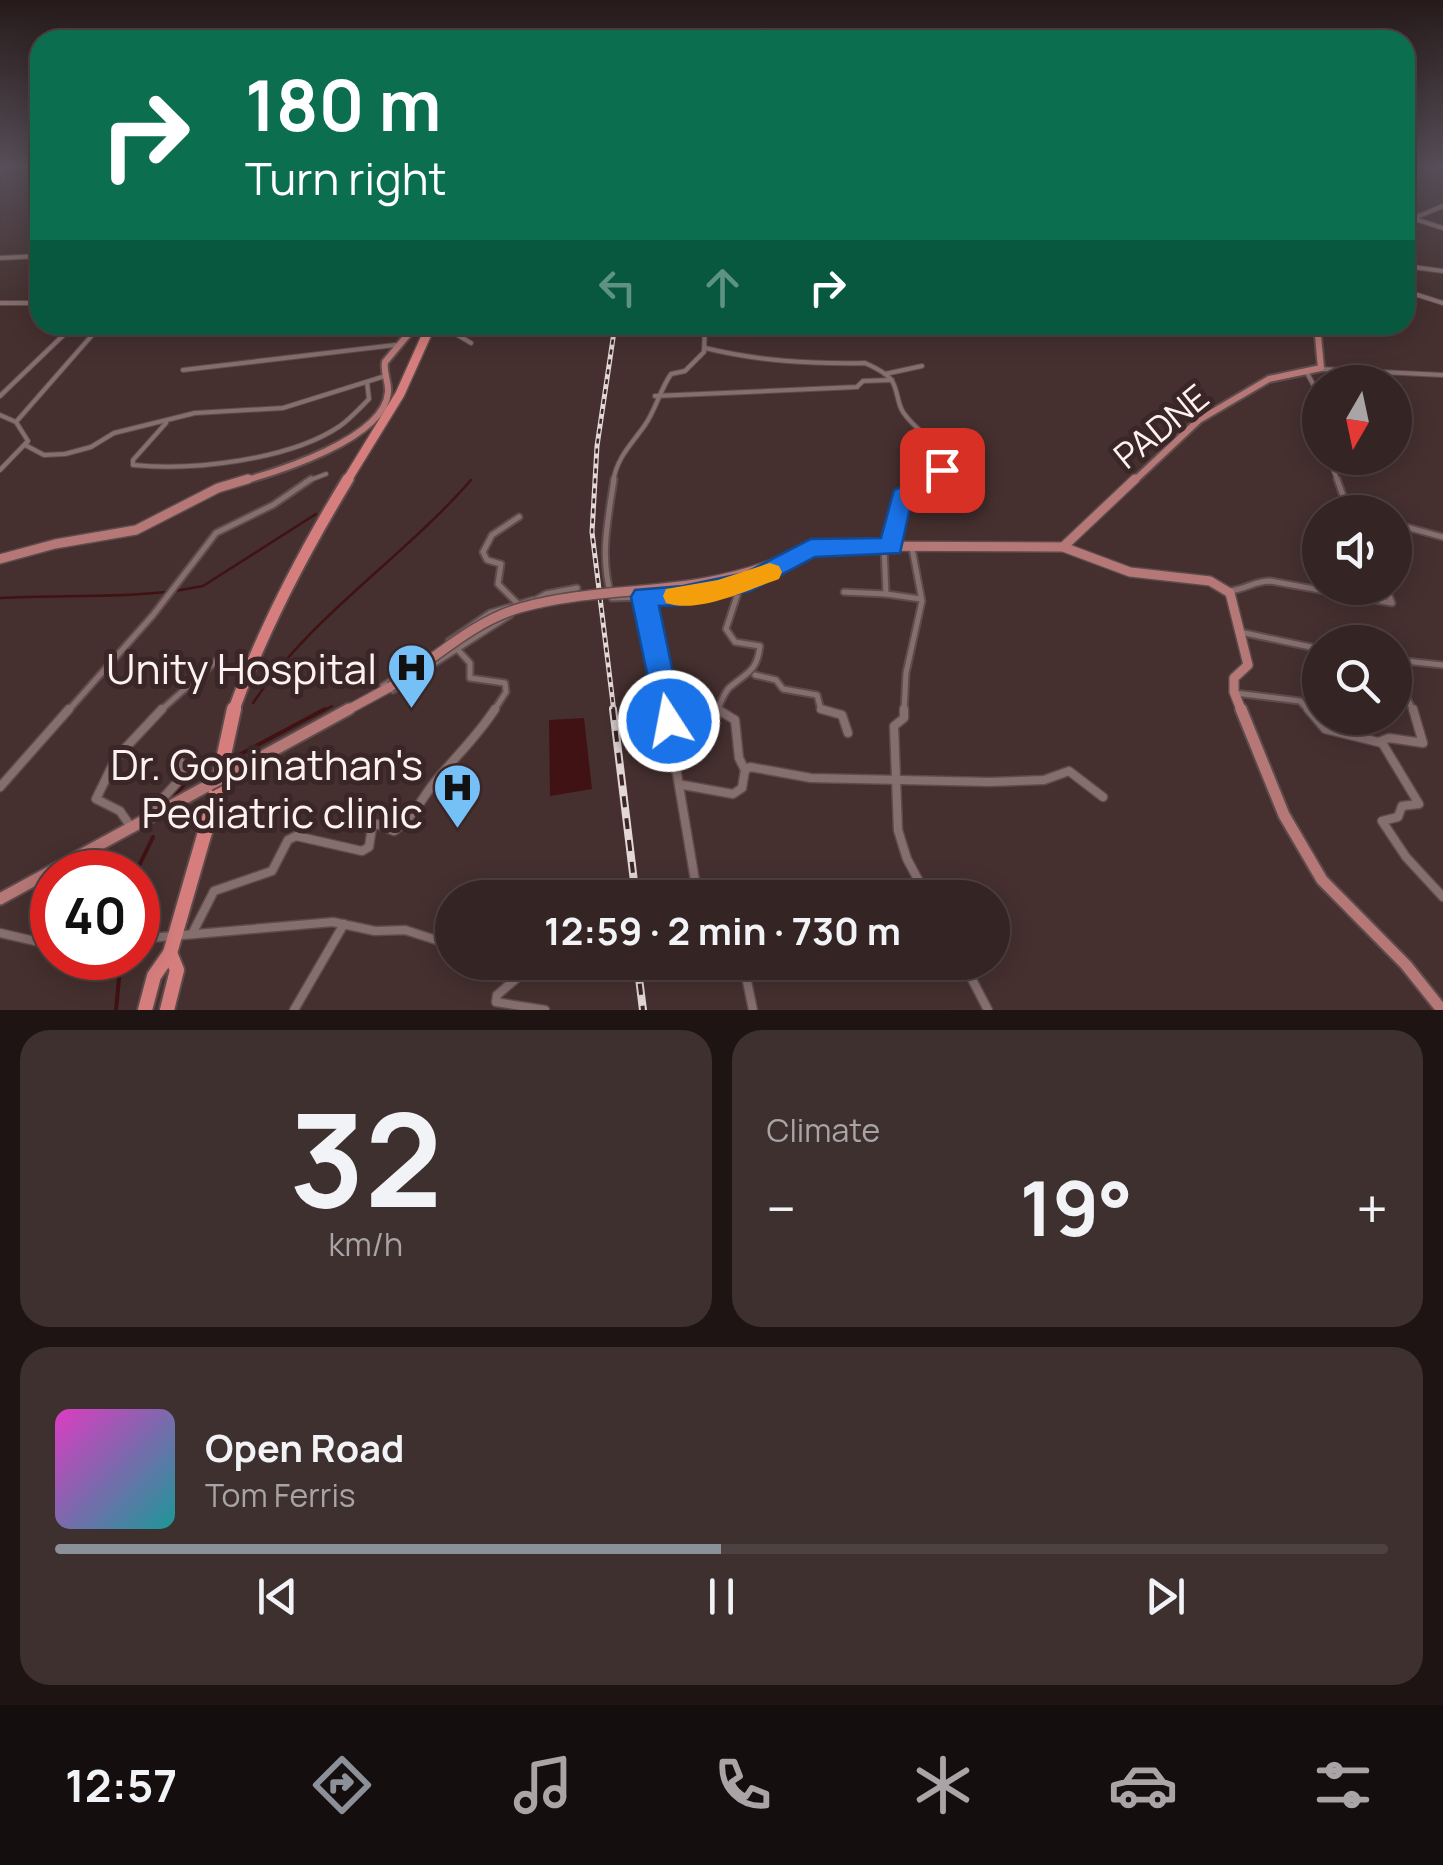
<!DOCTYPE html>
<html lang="en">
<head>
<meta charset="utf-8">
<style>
	:root { --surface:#342423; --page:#3f3030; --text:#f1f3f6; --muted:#a9a4a6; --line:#4e4141; --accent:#8c9099 }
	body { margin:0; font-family:Manrope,sans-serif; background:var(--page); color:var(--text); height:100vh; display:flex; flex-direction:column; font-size:38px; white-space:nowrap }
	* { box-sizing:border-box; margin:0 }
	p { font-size:32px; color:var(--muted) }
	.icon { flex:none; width:55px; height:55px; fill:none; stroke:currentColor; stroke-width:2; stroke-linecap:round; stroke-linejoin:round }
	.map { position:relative; height:1010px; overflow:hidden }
	.side { display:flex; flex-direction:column; gap:20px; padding:20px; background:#1d1413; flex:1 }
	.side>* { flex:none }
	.banner { position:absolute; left:30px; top:30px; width:1385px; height:305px; border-radius:30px; box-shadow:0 5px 25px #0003,0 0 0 2px var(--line); background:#0b6e4f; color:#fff; overflow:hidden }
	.needle { width:65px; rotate:189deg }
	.tools { position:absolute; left:1302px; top:365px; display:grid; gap:20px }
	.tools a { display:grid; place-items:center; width:110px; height:110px; border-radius:50%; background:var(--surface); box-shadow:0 5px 25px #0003,0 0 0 2px var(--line); font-size:50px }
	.speed { position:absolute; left:30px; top:850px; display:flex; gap:20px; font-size:50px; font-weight:700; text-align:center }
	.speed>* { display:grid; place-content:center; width:130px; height:130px; border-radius:50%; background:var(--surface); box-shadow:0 5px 25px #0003,0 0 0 2px var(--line); line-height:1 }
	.speed .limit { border:15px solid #d22; background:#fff; color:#111 }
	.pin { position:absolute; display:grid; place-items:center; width:85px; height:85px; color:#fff; margin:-42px; border-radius:20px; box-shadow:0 5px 15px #0006 }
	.me { position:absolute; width:110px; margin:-55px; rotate:349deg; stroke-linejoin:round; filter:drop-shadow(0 0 8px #0008) }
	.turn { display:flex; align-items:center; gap:35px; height:210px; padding:0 50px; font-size:45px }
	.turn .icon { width:130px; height:130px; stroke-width:2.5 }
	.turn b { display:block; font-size:70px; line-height:85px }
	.lanes { display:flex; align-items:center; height:95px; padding:0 50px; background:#0003; justify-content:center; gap:50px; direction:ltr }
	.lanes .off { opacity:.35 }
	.big { font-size:75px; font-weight:700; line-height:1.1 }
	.side .widget { flex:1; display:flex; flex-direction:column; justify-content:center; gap:15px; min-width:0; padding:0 35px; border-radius:30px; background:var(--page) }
	.side .dial { align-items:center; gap:0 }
	.dial b { font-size:130px; line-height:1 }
	.song { display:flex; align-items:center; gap:30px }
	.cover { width:120px; height:120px; border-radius:15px; background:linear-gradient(135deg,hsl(310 70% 55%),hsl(180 70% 35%)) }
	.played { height:10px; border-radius:5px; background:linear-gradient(90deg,var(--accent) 50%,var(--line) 50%) }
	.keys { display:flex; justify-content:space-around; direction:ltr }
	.heat { display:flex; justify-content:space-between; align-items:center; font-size:55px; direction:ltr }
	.side .tiles { flex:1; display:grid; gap:20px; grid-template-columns:1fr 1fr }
	.widget:last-child { grid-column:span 2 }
	.trip { position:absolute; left:435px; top:880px; width:575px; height:100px; border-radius:50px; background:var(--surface); box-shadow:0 5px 25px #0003,0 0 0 2px var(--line); font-weight:700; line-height:100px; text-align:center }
	.tab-bar { display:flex; height:160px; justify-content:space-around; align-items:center; background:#150e0e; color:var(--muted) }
	.tab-bar .icon { width:70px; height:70px }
	.tab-bar .current { color:var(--accent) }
	.tab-bar b { font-size:45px; color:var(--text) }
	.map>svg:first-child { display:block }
	.water { fill:#401214 }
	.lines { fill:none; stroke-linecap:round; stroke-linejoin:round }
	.stream-far1 { stroke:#401214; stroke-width:2.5 }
	.stream { stroke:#401214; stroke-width:4 }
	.minor-far2-casing { stroke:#5d4c4b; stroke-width:6 }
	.minor-far1-casing { stroke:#5d4c4b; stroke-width:9 }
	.minor-casing { stroke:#5d4c4b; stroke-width:11 }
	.major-far2-casing { stroke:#5d4c4b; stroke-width:10 }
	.major-far1-casing { stroke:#5d4c4b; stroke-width:12 }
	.major-casing { stroke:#5d4c4b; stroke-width:15 }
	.highway-far2-casing { stroke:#5d4c4b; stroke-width:12 }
	.highway-far1-casing { stroke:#5d4c4b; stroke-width:15 }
	.highway-casing { stroke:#5d4c4b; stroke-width:18 }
	.minor-far2 { stroke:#866e6d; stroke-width:4 }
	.minor-far1 { stroke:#866e6d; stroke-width:5 }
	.minor { stroke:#866e6d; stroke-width:8 }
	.major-far2 { stroke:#b67877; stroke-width:6 }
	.major-far1 { stroke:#b67877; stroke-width:9 }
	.major { stroke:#b67877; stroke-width:11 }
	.highway-far2 { stroke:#d67e7d; stroke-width:9 }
	.highway-far1 { stroke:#d67e7d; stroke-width:11 }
	.highway { stroke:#d67e7d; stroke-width:14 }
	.rail-far1-casing { stroke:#e4d8d7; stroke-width:5 }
	.rail-casing { stroke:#e4d8d7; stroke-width:8 }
	.rail-far1 { stroke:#3a2626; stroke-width:2.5; stroke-dasharray:5; stroke-linecap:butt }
	.rail { stroke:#3a2626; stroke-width:4; stroke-dasharray:11; stroke-linecap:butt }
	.major-bridge-far1-casing { stroke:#5d4c4b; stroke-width:12; stroke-linecap:butt }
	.major-bridge-casing { stroke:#5d4c4b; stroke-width:15; stroke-linecap:butt }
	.major-bridge-far1 { stroke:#b67877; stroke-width:9 }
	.major-bridge { stroke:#b67877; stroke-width:11 }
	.route { fill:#1a73e8; stroke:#114b97; stroke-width:2.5 }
	.slow { fill:#f59e0b }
	.labels { text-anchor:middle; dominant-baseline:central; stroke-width:10; stroke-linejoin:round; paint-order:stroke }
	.street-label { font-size:35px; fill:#fdf2f1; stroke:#3a2626 }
	.near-poi-label { font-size:42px; fill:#fdf2f1; stroke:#3a2626; text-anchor:end }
</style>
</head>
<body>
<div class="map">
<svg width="1443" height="1010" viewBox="0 0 1443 1010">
	<rect width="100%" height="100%" fill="#45302f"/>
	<polygon class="water" points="584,718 592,789 550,796 549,720"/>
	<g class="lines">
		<g class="stream-far1">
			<polyline points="35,289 40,285"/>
			<polyline points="175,591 203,586 316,514"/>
			<path d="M 0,598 C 56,595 111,598 167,592"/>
			<path d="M 253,703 C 310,617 403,558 471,480"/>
			<polyline points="321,712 332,706"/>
		</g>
		<g class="stream">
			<polyline points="239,755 325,709"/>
			<polyline points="168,801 207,761"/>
			<polyline points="136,872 153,837"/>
			<polyline points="116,1010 121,958"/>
		</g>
		<defs>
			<g id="minor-far2">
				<polyline points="1405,216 1443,228"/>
				<polyline points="1414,218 1443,206"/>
				<polyline points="0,258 40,256"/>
				<polyline points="1405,266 1443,271"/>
				<polyline points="1405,291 1443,303"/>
				<polyline points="0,303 40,303"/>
				<polyline points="441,325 471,343"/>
				<path d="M 705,348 C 759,361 809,364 865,363 C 874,367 887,373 892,381 C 898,390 897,403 903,412 C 916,432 937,439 946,460 L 942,470 L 933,472 L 929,482"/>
				<polyline points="1320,369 1443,375"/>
				<polyline points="183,370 395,345"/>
				<polyline points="1306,371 1320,397"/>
				<polyline points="885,374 922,366"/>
				<polyline points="0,396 74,325"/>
				<polyline points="655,396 857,387 863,381 892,380"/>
				<polyline points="0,415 16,422 28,441 0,470"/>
				<polyline points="16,422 101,325"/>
				<path d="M 166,423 L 133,460 L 133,465 C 192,471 290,460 340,426 C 350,419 360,408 369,399 L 367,382"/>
				<polyline points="27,446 44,455 65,454 91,447 114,433 195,413 283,408 382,377"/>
				<polyline points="1329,458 1338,482"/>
				<polyline points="305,482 326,474"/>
				<path d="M 613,482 C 617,457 631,445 645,425 C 656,409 660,390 671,374 L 685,371 L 704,352 L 705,325"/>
			</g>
			<g id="minor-far1">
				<path d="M 614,479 C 608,520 599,558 612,598 L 644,597 L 667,712"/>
				<polyline points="1337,479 1349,512"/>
				<polyline points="1395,524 1443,537"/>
				<polyline points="892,545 902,495 926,488 930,479"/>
				<path d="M 1228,591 C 1245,590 1254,581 1270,581 L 1392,603 L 1386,588"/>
				<polyline points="844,592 886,594 884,547"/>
				<polyline points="886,594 921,599"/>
				<polyline points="532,602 546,594 577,588"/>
				<polyline points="518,604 498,584 501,564 487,560 483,552 492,535 519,517"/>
				<polyline points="1240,632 1320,649"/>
				<polyline points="449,641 490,613 533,600"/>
				<polyline points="458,650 470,663 470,678 505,683 506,692 493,712"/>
				<polyline points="1395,660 1443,665"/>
				<polyline points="755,675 776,680 783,689 817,695 821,710 829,712"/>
				<polyline points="1395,675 1414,712"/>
				<polyline points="383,686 404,673"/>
				<polyline points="393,690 510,615"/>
				<polyline points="1235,693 1300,701 1310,712"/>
				<polyline points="67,712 153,615 216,533 273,505 311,479"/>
				<polyline points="159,712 223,655"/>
				<path d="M 721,712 L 717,710 C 721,703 724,692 730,687 C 748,672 757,671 760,646 L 735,642 L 726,629 L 740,587"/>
				<polyline points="904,712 906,673 922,601 912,548"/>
			</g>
			<g id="minor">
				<polyline points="666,709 698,898"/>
				<polyline points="717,709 735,720 739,758 745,770"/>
				<polyline points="821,709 842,715 848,733"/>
				<polyline points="904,709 904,718 894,726 898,830 907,859 928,898"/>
				<polyline points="1308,709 1325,729 1382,743"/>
				<polyline points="1413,709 1423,743 1389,738 1381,741 1419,804 1402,806 1398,817 1382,821 1406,857 1443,897"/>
				<polyline points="683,785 733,794 742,788 745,770 750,767 811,778 990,782 1044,780 1069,771 1103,797"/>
				<polyline points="0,787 69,709"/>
				<polyline points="147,816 182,777 185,770 180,761"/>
				<polyline points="131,827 120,811 96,799 116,758 162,709"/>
				<polyline points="0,933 52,945"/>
				<path d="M 192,934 L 214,891 L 272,871 L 288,840 L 296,836 L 362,851 L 369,847 L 372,827 L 377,824 L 394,831 C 413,818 420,801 434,783 C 454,758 477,737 495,709"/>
				<polyline points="138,939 333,922 375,931 405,930 452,945"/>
				<polyline points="525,962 517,978 497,995 496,1002 545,1010"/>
				<polyline points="743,962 753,1010"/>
				<polyline points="963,962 988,1010"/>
				<polyline points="294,1010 344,924"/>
			</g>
			<g id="major-far2">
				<path d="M 240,482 C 276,472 385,439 388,392 C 389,382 383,373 385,362 L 416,325"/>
				<polyline points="1133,482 1199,420 1269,379 1321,368 1317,325"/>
			</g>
			<g id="major-far1">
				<polyline points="1063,547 1135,479"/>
				<polyline points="0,559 55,544 136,530 218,488 248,479"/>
				<polyline points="775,563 823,546 1063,547 1130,572 1210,581 1230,593 1248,665 1234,678 1234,692 1242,712"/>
				<polyline points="644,597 734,586 784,564"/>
				<polyline points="344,712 390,687"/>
			</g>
			<g id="major">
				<polyline points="1241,709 1284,815 1322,880 1406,965 1442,1010"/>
				<polyline points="241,768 349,709"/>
				<polyline points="0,899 209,785"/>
			</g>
			<polyline id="highway-far2" points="346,482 400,394 431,325"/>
			<path id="highway-far1" d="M 233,712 C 262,631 303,553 348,479"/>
			<g id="highway">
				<polyline points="145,1010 154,976 170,953 214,801 234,709"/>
				<polyline points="167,1010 177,970 170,953"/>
			</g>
		</defs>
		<use href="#minor-far2" class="minor-far2-casing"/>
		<use href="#minor-far1" class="minor-far1-casing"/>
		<use href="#minor" class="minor-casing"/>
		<use href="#major-far2" class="major-far2-casing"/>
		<use href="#major-far1" class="major-far1-casing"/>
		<use href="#major" class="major-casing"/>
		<use href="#highway-far2" class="highway-far2-casing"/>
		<use href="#highway-far1" class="highway-far1-casing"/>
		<use href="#highway" class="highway-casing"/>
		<use href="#minor-far2" class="minor-far2"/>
		<use href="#minor-far1" class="minor-far1"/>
		<use href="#minor" class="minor"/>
		<use href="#major-far2" class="major-far2"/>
		<use href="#major-far1" class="major-far1"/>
		<use href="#major" class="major"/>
		<use href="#highway-far2" class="highway-far2"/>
		<use href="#highway-far1" class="highway-far1"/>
		<use href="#highway" class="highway"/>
		<defs>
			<polyline id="rail-far1" points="614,712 592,532 597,446 615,325"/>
			<g id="rail">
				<polyline points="613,709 636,898"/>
				<polyline points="637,962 643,1010"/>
			</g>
		</defs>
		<use href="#rail-far1" class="rail-far1-casing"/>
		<use href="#rail" class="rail-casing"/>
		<use href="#rail-far1" class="rail-far1"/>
		<use href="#rail" class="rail"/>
		<defs>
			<path id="major-bridge-far1" d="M 390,687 C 433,661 471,622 520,608 C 607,584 686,598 775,563"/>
			<polyline id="major-bridge" points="209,785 241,768"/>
		</defs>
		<use href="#major-bridge-far1" class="major-bridge-far1-casing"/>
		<use href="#major-bridge" class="major-bridge-casing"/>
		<use href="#major-bridge-far1" class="major-bridge-far1"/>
		<use href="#major-bridge" class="major-bridge"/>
	</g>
	<linearGradient id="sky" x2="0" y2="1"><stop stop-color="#261a1a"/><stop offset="0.54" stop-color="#564e58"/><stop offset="1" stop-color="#564e58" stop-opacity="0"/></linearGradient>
	<rect width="1443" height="309" fill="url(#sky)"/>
	<polygon class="route" points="942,462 953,470 942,477 934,493 912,499 900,553 815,557 750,591 683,605 659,606 683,721 679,730 669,734 659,730 631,597 635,590 683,586 745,573 811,539 881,538 894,490 918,481 925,467"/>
	<path class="slow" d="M 770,563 L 779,566 L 782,572 L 779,579 C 747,590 700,614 666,603 L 663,596 L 666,589 L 718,580 Z"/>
	<defs>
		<symbol id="hospital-pin" viewBox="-11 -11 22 30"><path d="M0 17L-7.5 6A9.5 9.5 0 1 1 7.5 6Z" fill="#75c0f6" stroke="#3a2626"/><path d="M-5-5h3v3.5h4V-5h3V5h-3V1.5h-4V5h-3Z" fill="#111"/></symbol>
	</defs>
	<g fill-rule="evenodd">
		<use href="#hospital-pin" x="384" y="640" width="55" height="75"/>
		<use href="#hospital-pin" x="430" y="760" width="55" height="75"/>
	</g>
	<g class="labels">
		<g class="street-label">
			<text transform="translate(1161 426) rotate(-39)">PADNE</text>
		</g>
		<g class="near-poi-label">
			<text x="377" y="668">Unity Hospital</text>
			<text x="423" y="764">Dr. Gopinathan's<tspan x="423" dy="48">Pediatric clinic</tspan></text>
		</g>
	</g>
</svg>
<div class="tools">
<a><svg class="needle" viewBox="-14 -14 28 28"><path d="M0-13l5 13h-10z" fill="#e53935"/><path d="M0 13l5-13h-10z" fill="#a9a4a6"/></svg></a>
<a><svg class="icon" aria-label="sound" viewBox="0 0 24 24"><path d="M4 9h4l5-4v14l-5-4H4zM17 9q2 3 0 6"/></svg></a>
<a><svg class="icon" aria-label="search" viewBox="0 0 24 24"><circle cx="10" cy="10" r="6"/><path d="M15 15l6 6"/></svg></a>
</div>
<div class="speed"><div class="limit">40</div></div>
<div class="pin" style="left:942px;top:470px;background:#d93025"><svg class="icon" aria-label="arrive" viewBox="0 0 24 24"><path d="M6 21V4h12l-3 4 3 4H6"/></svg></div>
<svg class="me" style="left:669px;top:721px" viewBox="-20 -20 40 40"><circle r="17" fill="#1a73e8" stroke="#fff" stroke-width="3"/><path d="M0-11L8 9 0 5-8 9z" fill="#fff"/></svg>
<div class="trip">12:59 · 2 min · 730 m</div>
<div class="banner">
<div class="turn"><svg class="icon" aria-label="right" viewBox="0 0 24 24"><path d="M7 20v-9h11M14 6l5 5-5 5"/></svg><div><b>180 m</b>Turn right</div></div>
<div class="lanes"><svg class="icon off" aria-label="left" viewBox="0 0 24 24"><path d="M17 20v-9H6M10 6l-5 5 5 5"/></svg><svg class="icon off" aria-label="ahead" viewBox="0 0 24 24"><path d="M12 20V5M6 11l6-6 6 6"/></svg><svg class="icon" aria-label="right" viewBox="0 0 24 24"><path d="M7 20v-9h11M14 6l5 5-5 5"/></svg></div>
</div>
</div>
<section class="side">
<div class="tiles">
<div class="widget dial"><b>32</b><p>km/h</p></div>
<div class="widget"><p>Climate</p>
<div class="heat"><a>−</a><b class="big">19°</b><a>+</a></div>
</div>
<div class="widget">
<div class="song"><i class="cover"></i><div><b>Open Road</b><p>Tom Ferris</p></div></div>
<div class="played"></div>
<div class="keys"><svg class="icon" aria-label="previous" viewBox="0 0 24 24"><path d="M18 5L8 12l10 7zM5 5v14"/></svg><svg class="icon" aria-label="pause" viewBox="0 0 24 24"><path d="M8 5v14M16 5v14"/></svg><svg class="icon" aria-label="next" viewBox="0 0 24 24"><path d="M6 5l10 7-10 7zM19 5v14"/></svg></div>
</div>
</div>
</section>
<nav class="tab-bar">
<b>12:57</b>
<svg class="icon current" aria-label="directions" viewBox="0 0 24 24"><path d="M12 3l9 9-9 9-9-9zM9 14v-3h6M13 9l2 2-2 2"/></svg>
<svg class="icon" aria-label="music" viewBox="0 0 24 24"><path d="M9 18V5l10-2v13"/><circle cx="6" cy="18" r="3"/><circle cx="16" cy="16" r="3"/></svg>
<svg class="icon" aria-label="phone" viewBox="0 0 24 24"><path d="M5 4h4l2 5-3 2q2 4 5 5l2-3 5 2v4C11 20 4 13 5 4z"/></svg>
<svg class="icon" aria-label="climate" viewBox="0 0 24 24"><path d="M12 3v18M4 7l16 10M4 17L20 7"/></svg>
<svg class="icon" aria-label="car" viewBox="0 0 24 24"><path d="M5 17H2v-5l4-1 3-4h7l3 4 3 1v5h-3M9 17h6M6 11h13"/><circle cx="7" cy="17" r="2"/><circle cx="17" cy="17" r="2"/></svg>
<svg class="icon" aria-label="filters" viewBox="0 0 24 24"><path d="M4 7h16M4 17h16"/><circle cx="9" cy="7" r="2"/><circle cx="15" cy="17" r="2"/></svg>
</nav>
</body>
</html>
